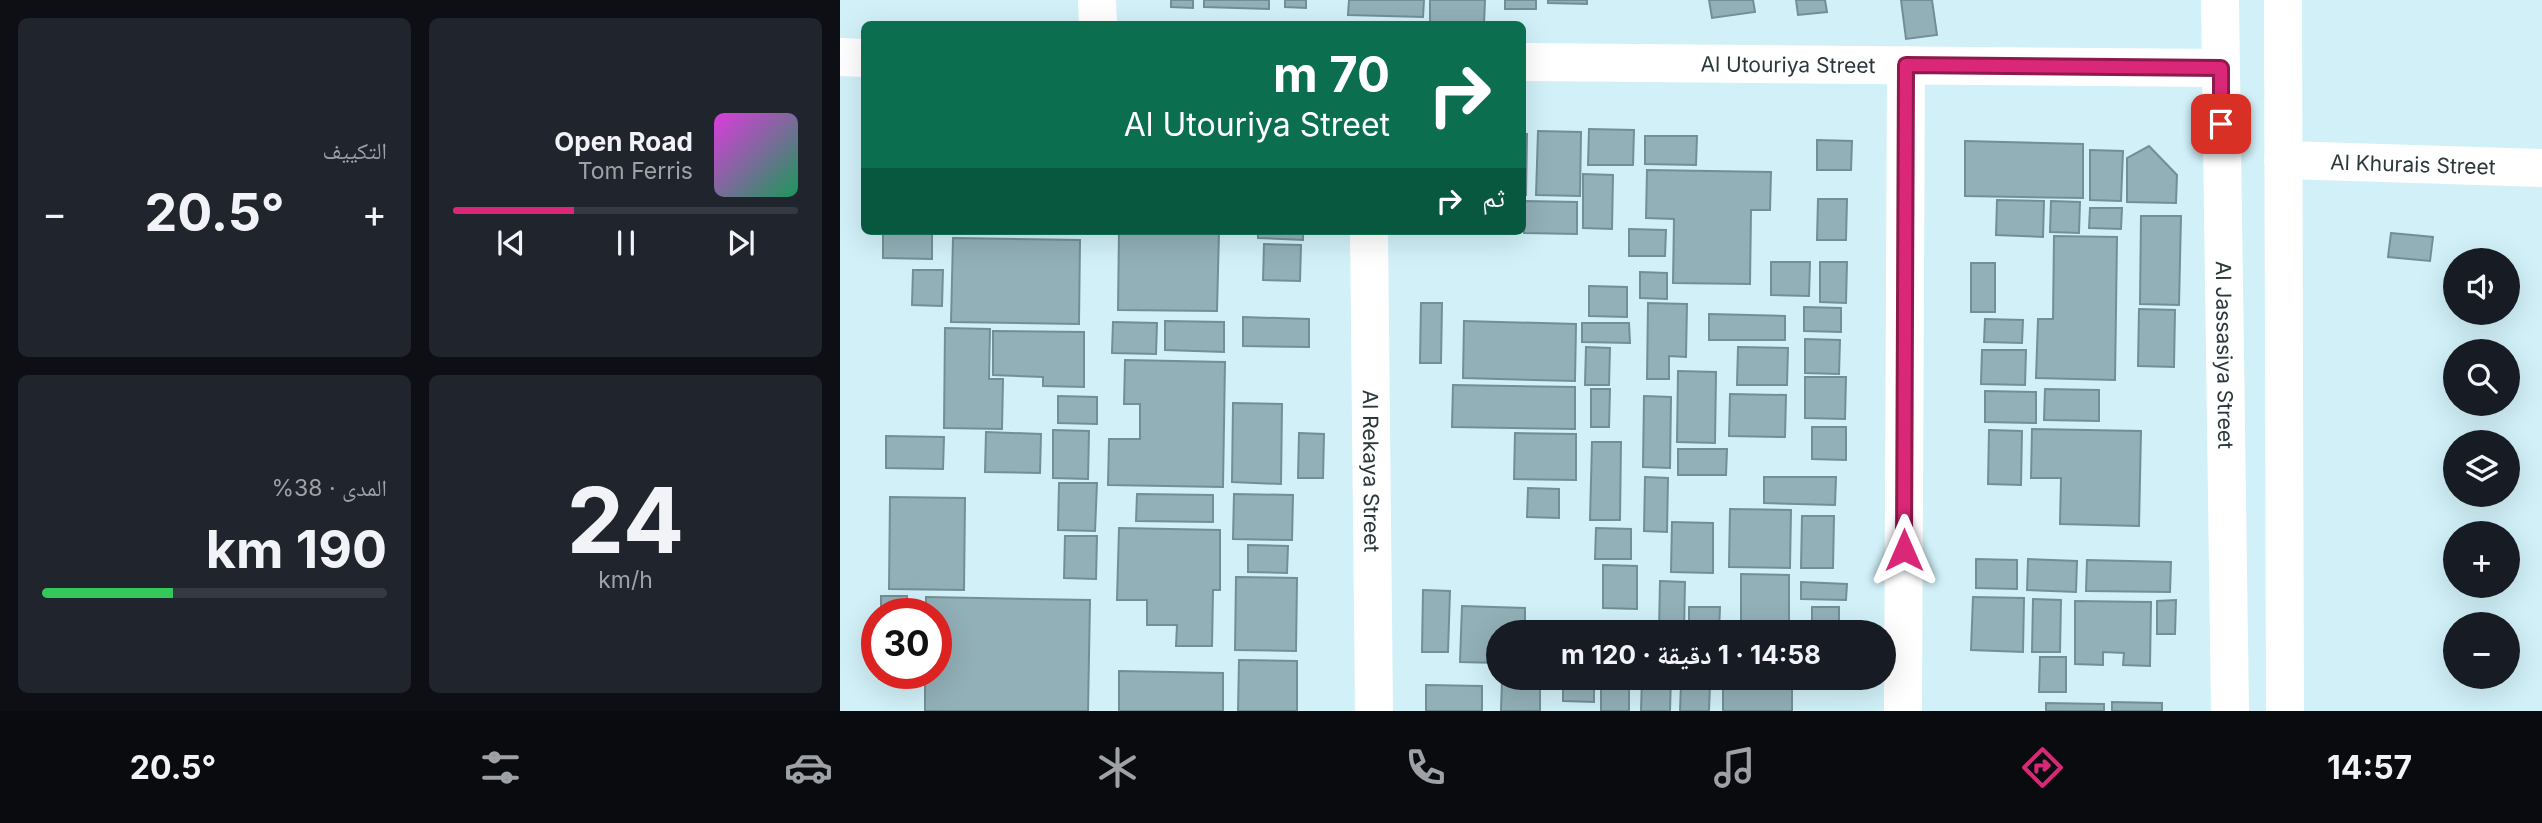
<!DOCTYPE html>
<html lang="ar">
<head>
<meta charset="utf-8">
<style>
	:root { --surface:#171b24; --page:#20242c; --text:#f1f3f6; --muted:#9ea1a6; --line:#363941; --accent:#db2777 }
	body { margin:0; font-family:Inter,"Noto Naskh Arabic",sans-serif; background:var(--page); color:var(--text); direction:rtl; height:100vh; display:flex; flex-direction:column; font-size:26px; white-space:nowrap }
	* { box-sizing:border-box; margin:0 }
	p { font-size:23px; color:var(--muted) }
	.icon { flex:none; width:38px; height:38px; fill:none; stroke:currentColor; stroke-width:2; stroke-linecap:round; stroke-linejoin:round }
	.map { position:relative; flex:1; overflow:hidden; direction:ltr }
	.side { display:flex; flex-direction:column; gap:18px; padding:18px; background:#0d0f14; width:840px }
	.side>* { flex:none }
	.guide { position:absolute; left:21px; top:21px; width:665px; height:214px; border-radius:10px; box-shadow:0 7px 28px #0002; direction:rtl; background:#0b6e4f; color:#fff; overflow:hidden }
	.controls { position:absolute; left:1603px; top:248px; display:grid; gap:14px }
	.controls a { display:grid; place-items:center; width:77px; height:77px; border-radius:50%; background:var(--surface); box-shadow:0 7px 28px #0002; font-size:35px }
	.speed { position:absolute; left:21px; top:598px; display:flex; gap:14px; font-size:35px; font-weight:700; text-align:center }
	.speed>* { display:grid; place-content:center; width:91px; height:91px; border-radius:50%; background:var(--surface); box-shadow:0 7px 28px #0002; line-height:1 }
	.speed .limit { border:10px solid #d22; background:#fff; color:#111 }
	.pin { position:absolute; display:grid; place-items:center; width:60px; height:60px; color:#fff; margin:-30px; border-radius:14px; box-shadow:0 4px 10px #0006 }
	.me { position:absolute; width:77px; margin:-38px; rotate:0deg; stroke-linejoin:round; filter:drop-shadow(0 0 5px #0008) }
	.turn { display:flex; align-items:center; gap:24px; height:147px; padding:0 21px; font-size:32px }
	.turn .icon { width:91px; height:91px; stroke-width:2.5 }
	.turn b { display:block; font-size:49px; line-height:60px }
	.then { display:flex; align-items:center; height:66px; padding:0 21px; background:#0003; gap:14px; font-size:26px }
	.big { font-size:52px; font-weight:700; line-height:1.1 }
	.side .tile { flex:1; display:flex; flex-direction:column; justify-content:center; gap:10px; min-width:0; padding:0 24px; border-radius:10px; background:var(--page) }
	.side .dial { align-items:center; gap:0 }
	.dial b { font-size:91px; line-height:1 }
	.song { display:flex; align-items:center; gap:21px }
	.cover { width:84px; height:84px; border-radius:10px; background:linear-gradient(135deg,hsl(300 70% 55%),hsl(150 70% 35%)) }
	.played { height:7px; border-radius:4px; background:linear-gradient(90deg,var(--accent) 35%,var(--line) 35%) }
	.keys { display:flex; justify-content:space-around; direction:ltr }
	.heat { display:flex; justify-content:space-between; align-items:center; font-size:38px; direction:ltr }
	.charge { height:10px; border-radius:5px; background:linear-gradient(90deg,#34c759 38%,var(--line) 0) }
	.side .tiles { flex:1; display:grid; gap:18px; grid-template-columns:repeat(2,1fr) }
	.trip { position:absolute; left:646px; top:620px; width:410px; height:70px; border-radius:35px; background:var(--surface); box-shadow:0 7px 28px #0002; font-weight:700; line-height:70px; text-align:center; direction:rtl }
	.tabs { display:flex; height:112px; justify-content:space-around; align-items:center; background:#090b0e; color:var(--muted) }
	.tabs .icon { width:49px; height:49px }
	.tabs .selected { color:var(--accent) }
	.tabs b { font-size:32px; color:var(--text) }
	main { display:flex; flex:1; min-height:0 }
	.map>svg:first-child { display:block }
	.building { fill:#92b0b8; stroke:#728f96; stroke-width:2 }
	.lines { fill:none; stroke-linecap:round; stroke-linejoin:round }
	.minor { stroke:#fff; stroke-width:38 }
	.route-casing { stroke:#8e194d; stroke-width:18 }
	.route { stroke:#db2777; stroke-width:12 }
	.labels { text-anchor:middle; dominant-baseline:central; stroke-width:7; stroke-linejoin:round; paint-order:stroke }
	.street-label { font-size:21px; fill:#2b383b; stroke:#d1f0f8 }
</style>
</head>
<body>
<main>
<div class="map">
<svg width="1702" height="711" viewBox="0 0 1702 711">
	<rect width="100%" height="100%" fill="#d1f0f8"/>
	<g class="building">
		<polygon points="331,0 353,0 353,8 331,7"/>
		<polygon points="364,0 429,0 429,9 364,7"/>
		<polygon points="445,0 466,0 466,8 445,7"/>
		<polygon points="509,0 584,0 583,17 508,15"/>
		<polygon points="590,0 645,0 644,24 590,22"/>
		<rect x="665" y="0" width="31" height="9"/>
		<polygon points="708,0 747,0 747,4 708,3"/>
		<polygon points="869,0 913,0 915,12 872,18"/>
		<polygon points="956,0 985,0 987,12 958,15"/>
		<polygon points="1061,0 1092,0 1097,35 1066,39"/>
		<polygon points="749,129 794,130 793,165 748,165"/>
		<polygon points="698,131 741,132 740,196 696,195"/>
		<polygon points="682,134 687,134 686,195 682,195"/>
		<polygon points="805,136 857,136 856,165 805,164"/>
		<polygon points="977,140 1012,141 1011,170 977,170"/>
		<polygon points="1125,141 1243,144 1243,198 1125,196"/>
		<polygon points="1309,146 1337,175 1336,203 1287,202 1287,158"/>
		<polygon points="1250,150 1283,151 1281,201 1250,200"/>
		<polygon points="807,170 931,172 930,210 911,210 910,284 833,283 834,219 806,218"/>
		<polygon points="743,174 773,175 772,229 743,228"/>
		<polygon points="978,199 1007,199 1006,240 977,240"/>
		<polygon points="1157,200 1204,201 1203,237 1156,235"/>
		<polygon points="684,201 737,202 737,234 684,233"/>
		<polygon points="1211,201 1240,202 1239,233 1210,232"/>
		<polygon points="1250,208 1282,208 1281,229 1249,228"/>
		<polygon points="1301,216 1341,216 1339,305 1300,304"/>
		<polygon points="789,229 826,230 825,256 789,256"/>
		<polygon points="43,231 92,231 92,259 43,258"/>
		<polygon points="279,231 379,231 377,311 278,310"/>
		<polygon points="418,231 463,231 463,240 418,238"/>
		<polygon points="1551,233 1593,237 1590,261 1548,257"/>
		<polygon points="1214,236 1277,237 1275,380 1196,378 1198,319 1213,319"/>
		<polygon points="113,238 240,240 239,324 111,322"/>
		<polygon points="424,244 461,245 460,281 423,280"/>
		<polygon points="931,262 970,262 969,296 931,295"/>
		<polygon points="980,262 1007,262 1006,303 980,302"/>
		<rect x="1131" y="263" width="24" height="49"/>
		<polygon points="73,270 103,270 102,306 72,305"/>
		<polygon points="800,272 827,273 827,299 800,298"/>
		<polygon points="749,286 787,287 787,317 749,316"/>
		<polygon points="581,303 602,303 601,363 580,363"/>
		<polygon points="808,303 847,304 846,357 829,356 829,379 807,379"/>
		<polygon points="964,307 1001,308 1001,332 964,331"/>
		<polygon points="1299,309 1335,310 1334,367 1298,366"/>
		<polygon points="869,314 945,316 945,340 869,340"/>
		<polygon points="403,317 469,319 469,347 403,346"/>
		<polygon points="1145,319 1183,320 1182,343 1144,342"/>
		<polygon points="325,321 384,322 384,352 325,350"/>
		<polygon points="624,321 736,324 735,381 623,378"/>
		<polygon points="273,322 317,323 316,354 272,353"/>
		<polygon points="742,323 789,323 790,343 742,342"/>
		<polygon points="105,328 150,329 149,379 163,379 162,429 104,428"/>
		<polygon points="153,331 244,332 244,387 203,386 203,377 153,375"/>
		<polygon points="965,339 1000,340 999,374 965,373"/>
		<polygon points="746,347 770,348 769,385 745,385"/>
		<polygon points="898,347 948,348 947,385 897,385"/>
		<polygon points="1142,350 1186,350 1185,385 1141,384"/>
		<polygon points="285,360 385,362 383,487 268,485 269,439 300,439 300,404 284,404"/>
		<polygon points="838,371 876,372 875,443 837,442"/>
		<polygon points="965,377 1006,377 1005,419 965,418"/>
		<polygon points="613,385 735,387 735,429 612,427"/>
		<polygon points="751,389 770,389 769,427 751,427"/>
		<polygon points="1205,389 1259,390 1259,421 1204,420"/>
		<polygon points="1145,391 1196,392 1196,423 1145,422"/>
		<polygon points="890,394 946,395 945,437 889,436"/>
		<polygon points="218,396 257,397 257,424 218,423"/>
		<polygon points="804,396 831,397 830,468 803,467"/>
		<polygon points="393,403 442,404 441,484 392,482"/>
		<polygon points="972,427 1006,427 1006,460 972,459"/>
		<polygon points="1192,429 1301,431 1299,526 1220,524 1221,478 1191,478"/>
		<polygon points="213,430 249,431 248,479 213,478"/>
		<polygon points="1149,430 1182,431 1181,485 1148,484"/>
		<polygon points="146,432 201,434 200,473 145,472"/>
		<polygon points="459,433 484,434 483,478 458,478"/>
		<polygon points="675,433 736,434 736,480 674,479"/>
		<polygon points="46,436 104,437 103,469 46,468"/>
		<polygon points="752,442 781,442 780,520 750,520"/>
		<polygon points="838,449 887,449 886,475 838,475"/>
		<polygon points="805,477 828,478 827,532 804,531"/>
		<polygon points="924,477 996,477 995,505 924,503"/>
		<polygon points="219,483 257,483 255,531 218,530"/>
		<polygon points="688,488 719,489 719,518 687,517"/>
		<polygon points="297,494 373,495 373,522 296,521"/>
		<polygon points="394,494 453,495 452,540 393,539"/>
		<polygon points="50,497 125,498 124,590 49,589"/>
		<polygon points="890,509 951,510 950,568 889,567"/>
		<polygon points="962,516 994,516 993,568 961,568"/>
		<polygon points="832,522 873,523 873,573 831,572"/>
		<polygon points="279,528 380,530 380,590 373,590 372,646 336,646 337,625 307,625 307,600 277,600"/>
		<polygon points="756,528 791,529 791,559 755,559"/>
		<polygon points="225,536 257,536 256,579 224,578"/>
		<polygon points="408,545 448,546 447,573 408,572"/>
		<polygon points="1136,559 1177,560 1177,589 1136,588"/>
		<polygon points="1188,559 1237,561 1236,592 1187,590"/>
		<polygon points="1247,560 1331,562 1330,592 1246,591"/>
		<polygon points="763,565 797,566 797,609 763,608"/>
		<polygon points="901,574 949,575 949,632 901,632"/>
		<polygon points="396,577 457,578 456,651 395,650"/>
		<polygon points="820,581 845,582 844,632 819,632"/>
		<polygon points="961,582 1007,584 1006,600 961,599"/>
		<polygon points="583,590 610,591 608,652 582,652"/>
		<rect x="41" y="596" width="26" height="18"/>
		<polygon points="86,597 250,600 248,711 85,711 85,674 96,674 96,614 86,614"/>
		<polygon points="1133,597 1184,598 1183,652 1131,650"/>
		<polygon points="1193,599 1221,600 1220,652 1192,652"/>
		<polygon points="1336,600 1335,634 1317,634 1317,601"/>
		<polygon points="1235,601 1311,602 1310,666 1283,665 1284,653 1263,652 1263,665 1235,664"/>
		<polygon points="622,606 685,608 685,632 658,632 658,663 620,662"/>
		<polygon points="849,607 880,607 879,632 849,632"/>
		<rect x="972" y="607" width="27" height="25"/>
		<polygon points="709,623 755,623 755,632 708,632"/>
		<polygon points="762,625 790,626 790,632 762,632"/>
		<polygon points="1200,657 1226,657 1226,692 1199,692"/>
		<polygon points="399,660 457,661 457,711 398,711"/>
		<polygon points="279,671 383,673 383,711 279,711"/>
		<polygon points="39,674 64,674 64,680 39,679"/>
		<polygon points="723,677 754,677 754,702 723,701"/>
		<rect x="761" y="677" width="28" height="34"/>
		<polygon points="802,677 831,677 830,711 801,711"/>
		<polygon points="662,680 700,681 700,711 661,711"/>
		<polygon points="841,684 870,684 869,711 840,711"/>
		<polygon points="586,685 642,686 642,711 586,711"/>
		<polygon points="883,687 952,688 952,711 883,711"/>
		<polygon points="1272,702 1322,703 1322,711 1272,711"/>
		<polygon points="1206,703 1264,704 1264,711 1206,711"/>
	</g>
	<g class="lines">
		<g class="minor">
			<polyline points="257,0 258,24"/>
			<path id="s1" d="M 1380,0 L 1390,711"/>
			<polyline points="1443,0 1445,711"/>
			<polyline points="0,57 24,58"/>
			<path id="s2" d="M 682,62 L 1381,68"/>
			<path id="s3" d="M 1443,160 L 1702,168"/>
			<path id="s4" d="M 529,231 L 534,711"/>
			<polyline points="1063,711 1066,65"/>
		</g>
	</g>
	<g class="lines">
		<defs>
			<polyline id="route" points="1064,550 1066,65 1381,68 1381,124"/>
		</defs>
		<use href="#route" class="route-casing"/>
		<use href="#route" class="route"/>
	</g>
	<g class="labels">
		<g class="street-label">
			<text stroke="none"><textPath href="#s2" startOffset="266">Al Utouriya Street</textPath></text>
			<text stroke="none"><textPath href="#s3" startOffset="130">Al Khurais Street</textPath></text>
			<text stroke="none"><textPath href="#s1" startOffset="355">Al Jassasiya Street</textPath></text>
			<text stroke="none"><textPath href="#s4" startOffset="240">Al Rekaya Street</textPath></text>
		</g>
	</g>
</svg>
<div class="controls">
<a><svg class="icon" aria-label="sound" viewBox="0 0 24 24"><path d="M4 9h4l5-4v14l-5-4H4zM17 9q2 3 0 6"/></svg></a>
<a><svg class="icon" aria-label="search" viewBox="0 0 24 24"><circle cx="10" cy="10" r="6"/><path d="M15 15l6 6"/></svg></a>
<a><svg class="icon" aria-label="layers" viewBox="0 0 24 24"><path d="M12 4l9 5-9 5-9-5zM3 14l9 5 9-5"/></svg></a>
<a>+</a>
<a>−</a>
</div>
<div class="speed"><div class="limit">30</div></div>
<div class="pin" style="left:1381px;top:124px;background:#d93025"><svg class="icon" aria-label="arrive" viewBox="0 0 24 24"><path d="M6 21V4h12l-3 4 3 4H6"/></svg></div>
<svg class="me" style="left:1064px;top:550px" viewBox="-20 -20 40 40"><path d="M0-17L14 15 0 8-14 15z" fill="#db2777" stroke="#fff" stroke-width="4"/></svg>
<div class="trip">14:58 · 1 دقيقة · 120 m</div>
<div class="guide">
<div class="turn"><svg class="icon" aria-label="right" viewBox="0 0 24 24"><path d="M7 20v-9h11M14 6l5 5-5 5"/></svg><div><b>70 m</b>Al Utouriya Street</div></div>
<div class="then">ثم<svg class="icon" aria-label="right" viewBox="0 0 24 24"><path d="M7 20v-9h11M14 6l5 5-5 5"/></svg></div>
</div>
</div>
<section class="side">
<div class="tiles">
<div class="tile">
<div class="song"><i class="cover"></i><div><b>Open Road</b><p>Tom Ferris</p></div></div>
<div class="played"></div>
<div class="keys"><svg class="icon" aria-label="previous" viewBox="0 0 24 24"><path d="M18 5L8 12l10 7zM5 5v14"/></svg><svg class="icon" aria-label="pause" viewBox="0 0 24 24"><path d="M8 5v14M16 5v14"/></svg><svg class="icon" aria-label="next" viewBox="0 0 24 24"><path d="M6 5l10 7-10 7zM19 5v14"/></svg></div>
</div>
<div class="tile"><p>التكييف</p>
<div class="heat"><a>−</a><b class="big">20.5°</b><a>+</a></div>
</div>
<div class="tile dial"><b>24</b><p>km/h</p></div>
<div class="tile"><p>المدى · 38%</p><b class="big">190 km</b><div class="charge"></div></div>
</div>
</section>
</main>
<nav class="tabs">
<b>14:57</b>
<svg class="icon selected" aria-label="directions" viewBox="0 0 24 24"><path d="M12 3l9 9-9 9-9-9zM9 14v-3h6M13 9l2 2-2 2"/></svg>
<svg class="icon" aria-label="music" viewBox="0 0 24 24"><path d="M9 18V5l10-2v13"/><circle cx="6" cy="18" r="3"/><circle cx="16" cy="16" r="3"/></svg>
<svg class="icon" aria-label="phone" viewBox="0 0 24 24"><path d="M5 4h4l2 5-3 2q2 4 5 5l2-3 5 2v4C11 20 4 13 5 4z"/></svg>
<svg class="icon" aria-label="climate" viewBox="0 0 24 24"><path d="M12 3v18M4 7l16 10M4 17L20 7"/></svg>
<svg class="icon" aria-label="car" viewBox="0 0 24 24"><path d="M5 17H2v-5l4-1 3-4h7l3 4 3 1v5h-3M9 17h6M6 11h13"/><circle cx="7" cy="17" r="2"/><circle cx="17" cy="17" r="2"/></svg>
<svg class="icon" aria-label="filters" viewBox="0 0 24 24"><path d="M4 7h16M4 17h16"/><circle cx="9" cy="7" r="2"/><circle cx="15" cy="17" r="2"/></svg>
<b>20.5°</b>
</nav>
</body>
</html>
